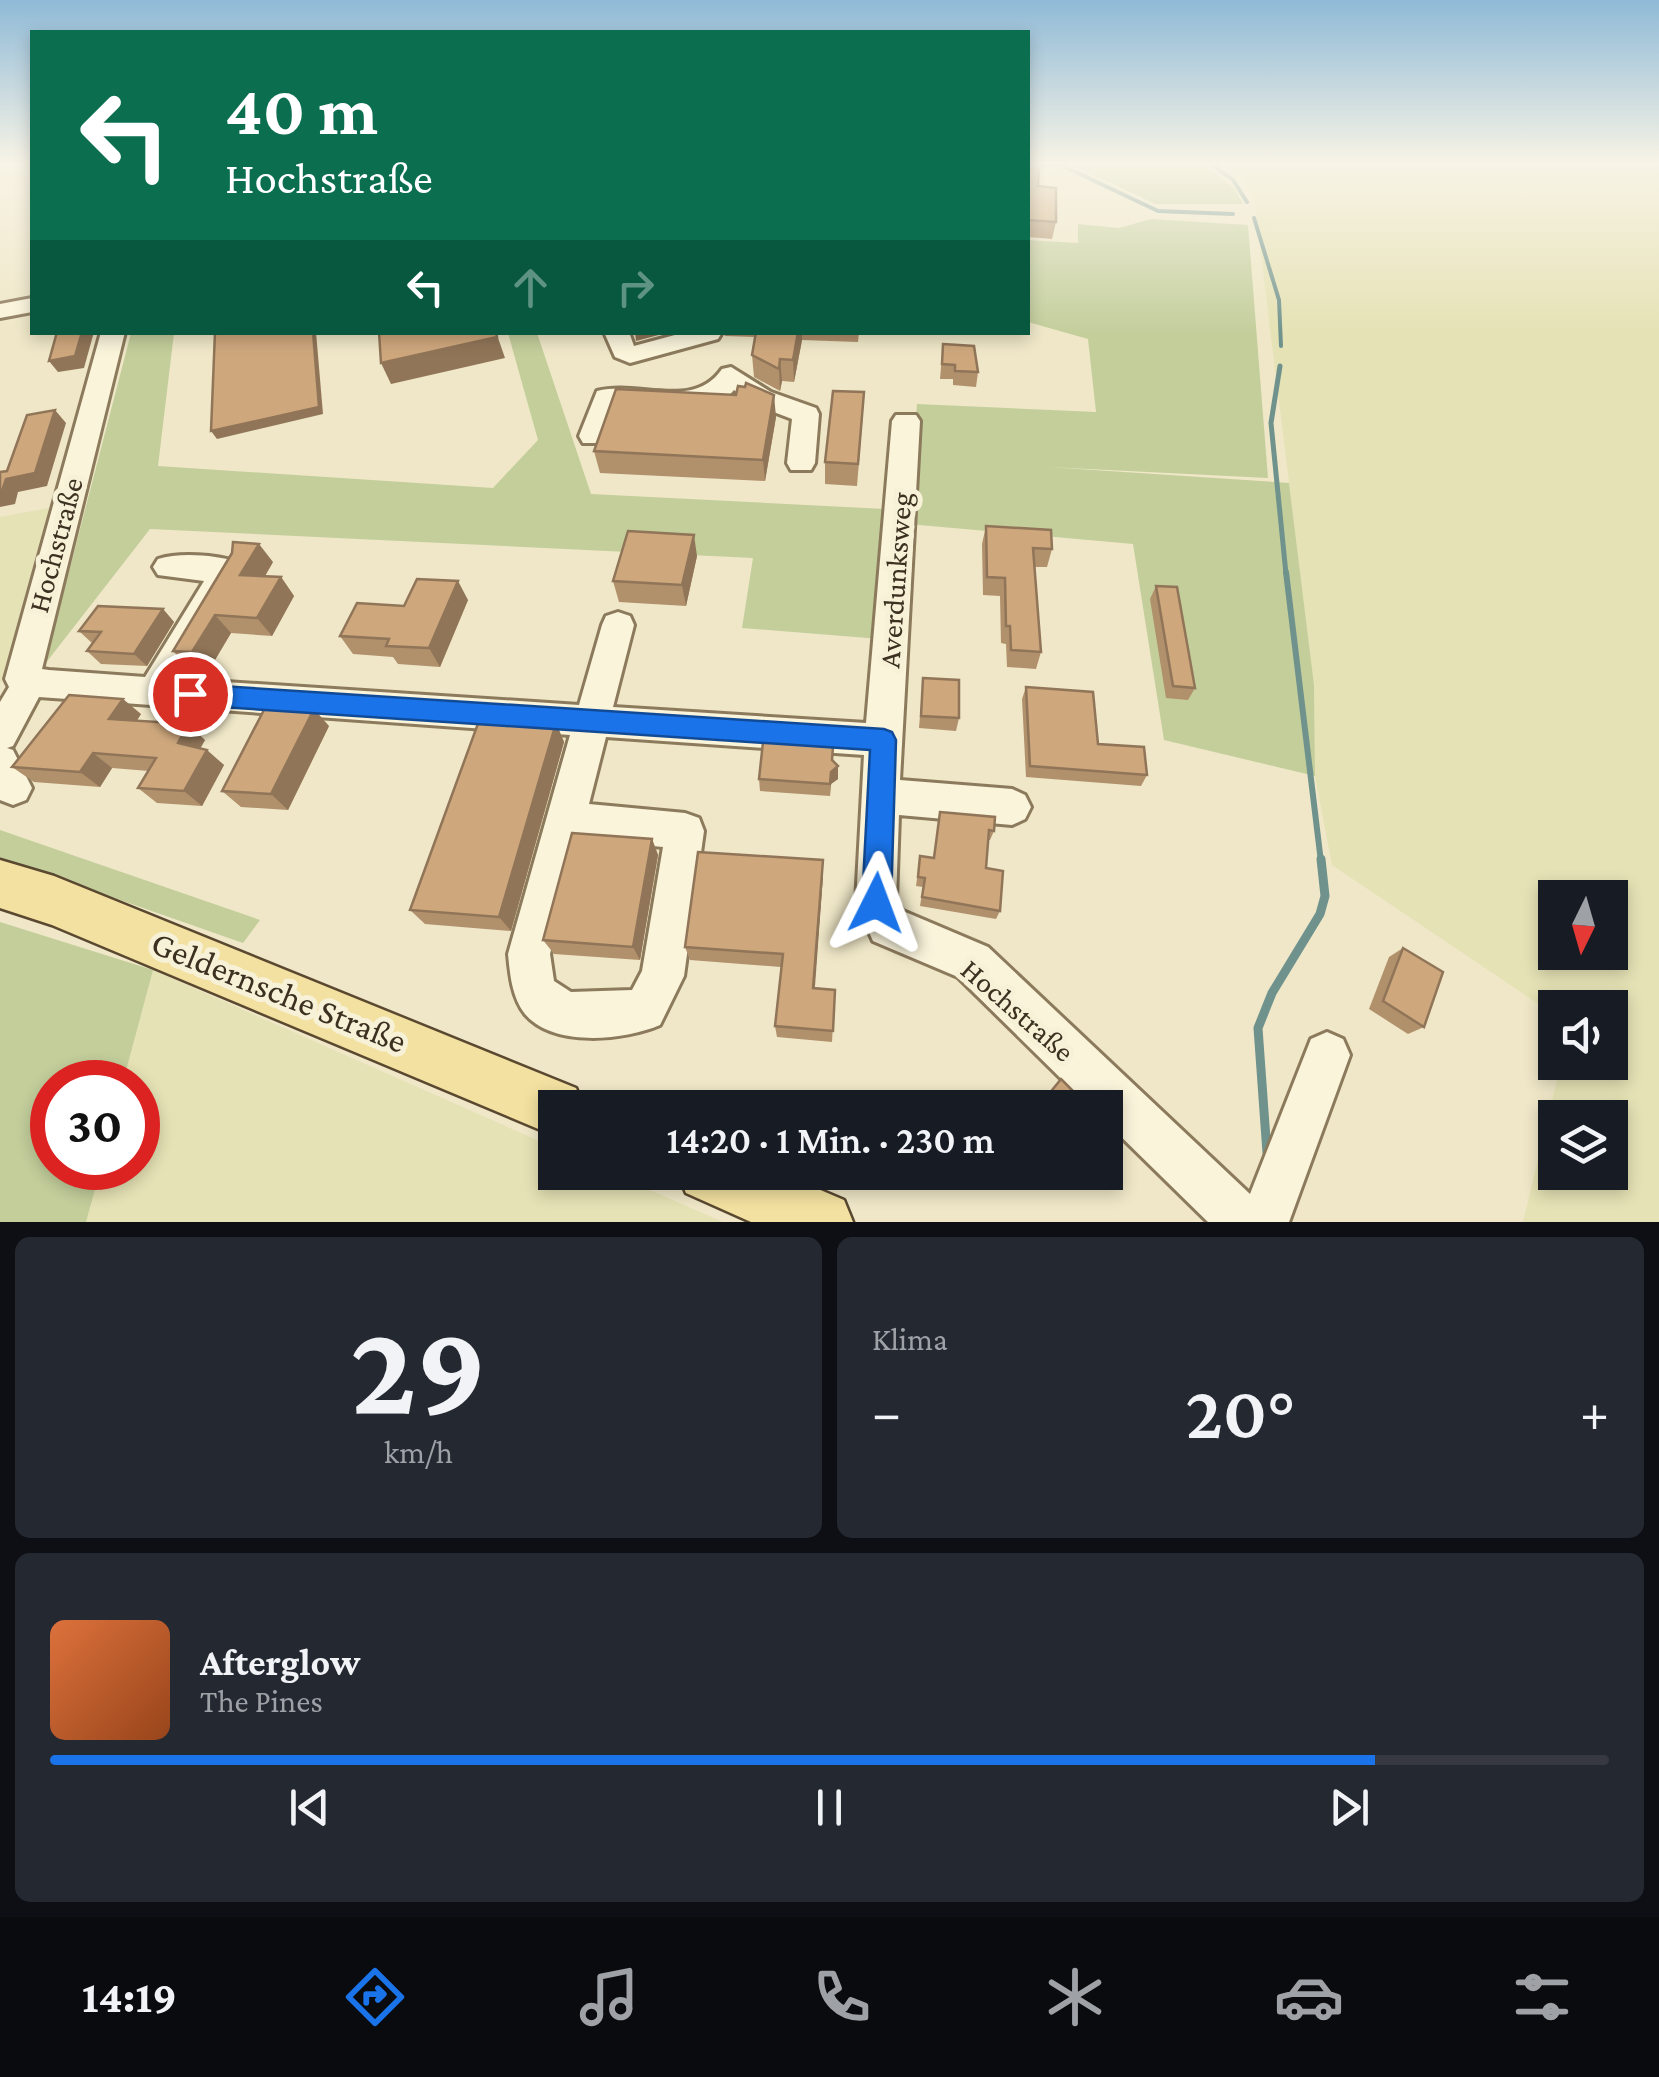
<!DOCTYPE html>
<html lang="de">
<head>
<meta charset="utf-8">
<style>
	:root { --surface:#171b24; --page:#242831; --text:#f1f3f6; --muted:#9ea1a6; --line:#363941; --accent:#1a73e8 }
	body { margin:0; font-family:"Crimson Pro",serif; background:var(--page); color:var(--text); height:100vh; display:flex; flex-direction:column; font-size:38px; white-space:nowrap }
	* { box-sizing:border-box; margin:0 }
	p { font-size:32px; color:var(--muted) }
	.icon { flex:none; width:55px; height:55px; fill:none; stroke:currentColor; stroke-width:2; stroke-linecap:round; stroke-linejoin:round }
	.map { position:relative; height:1222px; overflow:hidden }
	.side { display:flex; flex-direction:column; gap:15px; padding:15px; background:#0d0f14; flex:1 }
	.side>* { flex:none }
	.guide { position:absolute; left:30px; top:30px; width:1000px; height:305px; border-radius:0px; box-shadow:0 5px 15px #0003; background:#0b6e4f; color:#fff; overflow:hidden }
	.needle { width:65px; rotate:185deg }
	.tools { position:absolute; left:1538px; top:880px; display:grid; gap:20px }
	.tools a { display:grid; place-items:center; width:90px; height:90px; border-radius:0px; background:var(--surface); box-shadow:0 5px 15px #0003; font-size:50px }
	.speed { position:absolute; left:30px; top:1060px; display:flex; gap:20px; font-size:50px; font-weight:700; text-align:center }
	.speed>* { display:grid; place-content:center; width:130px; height:130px; border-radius:50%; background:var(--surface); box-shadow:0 5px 15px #0003; line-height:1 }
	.speed .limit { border:15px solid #d22; background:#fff; color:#111 }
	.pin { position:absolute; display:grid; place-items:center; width:85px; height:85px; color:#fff; margin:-42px; border:5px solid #fff; border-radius:50%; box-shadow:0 2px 10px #0007 }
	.me { position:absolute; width:110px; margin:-55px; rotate:3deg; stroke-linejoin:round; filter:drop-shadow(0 0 8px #0008) }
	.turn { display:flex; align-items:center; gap:35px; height:210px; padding:0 30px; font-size:45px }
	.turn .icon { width:130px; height:130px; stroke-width:2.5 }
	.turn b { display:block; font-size:70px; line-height:85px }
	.lanes { display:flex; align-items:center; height:95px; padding:0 30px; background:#0003; justify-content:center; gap:50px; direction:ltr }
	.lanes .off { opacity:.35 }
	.big { font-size:75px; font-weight:600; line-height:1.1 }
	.side .card { flex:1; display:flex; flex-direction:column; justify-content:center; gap:15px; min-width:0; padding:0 35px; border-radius:15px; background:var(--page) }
	.side .dial { align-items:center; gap:0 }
	.dial b { font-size:130px; line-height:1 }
	.song { display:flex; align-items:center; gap:30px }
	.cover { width:120px; height:120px; border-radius:15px; background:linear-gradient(135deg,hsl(20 70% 55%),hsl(20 70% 35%)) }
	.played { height:10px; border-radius:5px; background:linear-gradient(90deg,var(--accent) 85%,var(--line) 85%) }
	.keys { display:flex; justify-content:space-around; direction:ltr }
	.heat { display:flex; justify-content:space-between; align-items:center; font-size:55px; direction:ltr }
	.side .tiles { flex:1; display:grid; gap:15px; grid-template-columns:1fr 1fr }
	.card:last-child { grid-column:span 2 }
	.trip { position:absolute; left:538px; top:1090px; width:585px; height:100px; border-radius:0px; background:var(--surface); box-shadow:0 5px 15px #0003; font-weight:600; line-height:100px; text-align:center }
	.menu { display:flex; height:160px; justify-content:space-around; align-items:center; background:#090b0e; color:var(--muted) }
	.menu .icon { width:70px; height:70px }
	.menu .on { color:var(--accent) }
	.menu b { font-size:45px; color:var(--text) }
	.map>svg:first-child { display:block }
	.farmland { fill:#e5e2b5; fill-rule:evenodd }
	.green { fill:#c3ce9b }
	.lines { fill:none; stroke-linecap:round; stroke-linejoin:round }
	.stream-far3 { stroke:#6f928d; stroke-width:4 }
	.stream-far2 { stroke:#6f928d; stroke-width:5 }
	.stream-far1 { stroke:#6f928d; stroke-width:6 }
	.stream { stroke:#6f928d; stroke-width:9 }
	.minor-casing { stroke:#8c7a5c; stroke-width:6 }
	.major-casing { stroke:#5a4830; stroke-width:5 }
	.minor { fill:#faf4db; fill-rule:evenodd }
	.major { fill:#f2e1a0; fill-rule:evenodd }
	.wall { fill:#b1906c }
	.shaded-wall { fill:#907558 }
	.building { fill:#cea77d; stroke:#907558; stroke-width:2.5 }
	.route { fill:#1a73e8; stroke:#114b97; stroke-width:2.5 }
	.labels { text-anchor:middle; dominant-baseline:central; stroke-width:10; stroke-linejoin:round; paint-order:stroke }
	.street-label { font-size:30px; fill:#3c3020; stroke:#f7f1d7 }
	.near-street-label { font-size:35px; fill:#3c3020; stroke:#f7f1d7 }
</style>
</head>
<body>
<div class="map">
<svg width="1659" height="1222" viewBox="0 0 1659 1222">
	<rect width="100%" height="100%" fill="#efe7c7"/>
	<g class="farmland">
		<path d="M 1234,163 L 1659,163 L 1659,1222 L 1523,1222 L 1561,1063 L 1610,1062 L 1610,1008 L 1555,1008 L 1555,1015 L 1332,865 L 1315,776 L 1314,685 L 1255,206 L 1247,182 ZM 1555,898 L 1610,898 L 1610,952 L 1555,952 ZM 1555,1118 L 1610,1118 L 1610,1172 L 1555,1172 Z"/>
		<polygon points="49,508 0,685 0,517"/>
		<polygon points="153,970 555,1148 555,1172 611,1173 723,1222 86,1222 101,1168 138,1168 138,1082 123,1082"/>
	</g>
	<g class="green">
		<polygon points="1069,163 1202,163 1234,188 1243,204 1155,204"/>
		<polygon points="1151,219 1248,225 1268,478 1048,467 1289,483 1314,685 1315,776 1164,740 1133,544 908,524 917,404 1096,412 1088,339 1028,322 1028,240 1078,243 1078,224 1119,228"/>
		<polygon points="131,333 174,333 158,466 493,488 538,440 508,333 537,333 591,494 885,509 880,639 742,628 753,558 150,529 45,664"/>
		<polygon points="0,830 260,920 243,943 66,881 0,863"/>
		<polygon points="0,922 153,970 123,1082 52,1082 52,1168 101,1168 86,1222 0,1222"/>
	</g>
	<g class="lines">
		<g class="stream-far3">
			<polyline points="1210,163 1233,180 1247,202"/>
			<polyline points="1028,164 1061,165 1158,211 1233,214"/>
			<polyline points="1254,218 1279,300 1281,346"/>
		</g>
		<polyline class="stream-far2" points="1280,366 1271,423 1286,574"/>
		<polyline class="stream-far1" points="1286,572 1321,862"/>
		<polyline class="stream" points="1267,1153 1258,1028 1272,993 1320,914 1325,896 1321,859"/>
		<defs>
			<g id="minor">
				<polygon points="32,298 32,312 0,318 0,304"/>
				<path d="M 101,332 L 125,332 L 42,669 L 49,670 L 145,677 L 204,581 L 158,575 L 153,567 L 158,559 C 180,552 216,555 238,562 L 243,570 L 180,679 L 579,705 L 602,625 L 606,616 L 618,612 L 630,616 L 634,625 L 613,707 L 866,723 L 892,421 L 896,415 L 916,415 L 920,421 L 900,780 L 1012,789 L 1025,795 L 1031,807 L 1025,819 L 1012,825 L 899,815 L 896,900 L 903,911 L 988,947 L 1250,1194 L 1311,1039 L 1327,1032 L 1343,1039 L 1350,1055 L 1289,1222 L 1208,1222 L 1105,1121 L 1105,1108 L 1091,1108 L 958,977 L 873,941 L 856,903 L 864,755 L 606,737 L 589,804 L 685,813 L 699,818 L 704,831 L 684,976 L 660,1025 C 625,1040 554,1048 525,1014 C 512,997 510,975 508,954 L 570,735 L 39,697 L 13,746 L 7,748 L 13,750 L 32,788 L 26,800 L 13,805 L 0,800 L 0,702 L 9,687 L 5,679 ZM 580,839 L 663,847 L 642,971 L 632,990 L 571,992 L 554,981 L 550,954 Z"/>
				<polygon points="604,332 629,332 634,346 686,332 721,334 718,339 630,363 615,357"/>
				<path d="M 731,367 L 771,392 L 816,408 L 819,414 L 815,463 L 811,470 L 791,470 L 787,463 L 792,419 L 753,404 L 734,390 C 706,423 654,403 617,404 L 603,443 L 583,443 L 579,436 L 597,391 C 639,380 693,411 722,369 Z"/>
			</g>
			<g id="major">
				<polygon points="0,860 54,876 576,1088 584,1108 555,1108 555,1136 52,925 0,908"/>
				<polygon points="677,1172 778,1172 844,1200 853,1222 751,1222 686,1193"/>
			</g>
		</defs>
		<use href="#minor" class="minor-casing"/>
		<use href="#major" class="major-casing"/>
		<use href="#minor" class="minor"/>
		<use href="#major" class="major"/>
	</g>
	<g class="wall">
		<polygon points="1028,168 1056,222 1052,239 1028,237"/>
		<polygon points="724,332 859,332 858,342 802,340 794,382 782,381 780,391 754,377 752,355 755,337 725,336"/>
		<polygon points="943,344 978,372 976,387 953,385 953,379 940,379"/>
		<polygon points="863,414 857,486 825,484 825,462"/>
		<polygon points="776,417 765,481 600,473 594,451"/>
		<polygon points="986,526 1052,549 1047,567 1035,567 1041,652 1036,669 1007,667 1006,644 1001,643 1000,596 983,595 982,544"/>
		<polygon points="697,556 686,606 619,602 613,581"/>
		<polygon points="273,562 265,576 281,577 294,596 272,636 231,633 209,670 190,669 173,651"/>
		<polygon points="1156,586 1195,688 1188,700 1166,698 1150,599"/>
		<polygon points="468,600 440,667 398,664 393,657 353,654 340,636 404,606"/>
		<polygon points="163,609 174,622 147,666 101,664 87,651 93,644 79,631"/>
		<polygon points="923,678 959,718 956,731 919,728"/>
		<polygon points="1026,687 1098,744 1147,775 1141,786 1026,777 1022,699"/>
		<polygon points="141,714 136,721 205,740 200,748 224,765 202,806 157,803 138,788 149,771 112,768 100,787 34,782 12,767"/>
		<polygon points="556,723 564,742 511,931 425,924 410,910"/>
		<polygon points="329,726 288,810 241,807 222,791"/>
		<polygon points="833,761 838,766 838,779 831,784 830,796 760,791 759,779"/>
		<polygon points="940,812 994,831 990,840 988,840 986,868 1000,911 996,919 920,906 923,887 916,886 920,856 933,858"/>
		<polygon points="652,839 658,855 640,960 554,954 543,940"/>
		<polygon points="823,876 814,988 835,990 832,1042 777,1037 775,1026 781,967 690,960 685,947"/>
		<polygon points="1403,948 1424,1027 1408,1034 1369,1009 1389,957"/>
	</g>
	<g class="shaded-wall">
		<polygon points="82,332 94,332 84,368 58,372 49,361"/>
		<polygon points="313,332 316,332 323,414 217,439 211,431"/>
		<polygon points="496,332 505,358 391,384 381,363"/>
		<polygon points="635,332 670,332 636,341"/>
		<polygon points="798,332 802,332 802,340 794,382 793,360"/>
		<polygon points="780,359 782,381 780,391 779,369"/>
		<polygon points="774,395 776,417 765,481 763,460"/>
		<polygon points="55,410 66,423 47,486 18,492 15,504 0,507 0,492 6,479"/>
		<polygon points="694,535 697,556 686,606 682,585"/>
		<polygon points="259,544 273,562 255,593 240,575"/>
		<polygon points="281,577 294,596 272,636 257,618"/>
		<polygon points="458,581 468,600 440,667 429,648"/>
		<polygon points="163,609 174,622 147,666 134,654"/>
		<polygon points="215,615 231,633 209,670 192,652"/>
		<polygon points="123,699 141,714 128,735 109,719"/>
		<polygon points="314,709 329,726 288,810 271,794"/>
		<polygon points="556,723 564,742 511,931 499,917"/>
		<polygon points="188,724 205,740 195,758 178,743"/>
		<polygon points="207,750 224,765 202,806 184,791"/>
		<polygon points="93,753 112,768 100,787 80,772"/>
		<polygon points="838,766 838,779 831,784 830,796 831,772"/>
		<polygon points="652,839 658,855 640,960 633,947"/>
		<polygon points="823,860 823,876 814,1000 813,988"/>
	</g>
	<g class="building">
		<polygon points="1028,168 1039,169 1038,186 1056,188 1056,222 1028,220"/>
		<polygon points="57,332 82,332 75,356 49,361"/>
		<polygon points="215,332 313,332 319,407 211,431"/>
		<polygon points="379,332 496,332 497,337 381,363"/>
		<polygon points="756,332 798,332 793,360 780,359 779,369 752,355"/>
		<polygon points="943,344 974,346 978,372 955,371 955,365 942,364"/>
		<polygon points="746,383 774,395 763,460 594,451 616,389 736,395 738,386 745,387"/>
		<polygon points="833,391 864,392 858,464 825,462"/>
		<polygon points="55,410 35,473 6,479 2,491 0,492 0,472 7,471 27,415"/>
		<polygon points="986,526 1051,530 1052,549 1033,548 1041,652 1011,650 1010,626 1006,626 1005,578 987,577"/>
		<polygon points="628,531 694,535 682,585 613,581"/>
		<polygon points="233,542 259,544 240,575 281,577 257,618 215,615 192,652 173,651 232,553"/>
		<polygon points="417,579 458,581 429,648 386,646 389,639 340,636 357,603 404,606"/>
		<polygon points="1156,586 1177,587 1195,688 1173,686"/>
		<polygon points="98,606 163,609 134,654 87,651 101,632 79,631"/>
		<polygon points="923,678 959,680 959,718 921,716"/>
		<polygon points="1026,687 1093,692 1098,744 1144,747 1147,775 1030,766"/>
		<polygon points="69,695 123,699 109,719 188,724 178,743 207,750 184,791 138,788 156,758 93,753 80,772 12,767"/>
		<polygon points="266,706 314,709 271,794 222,791"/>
		<polygon points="480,718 556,723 499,917 410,910"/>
		<polygon points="763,742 833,747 832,760 838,766 831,772 830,784 759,779"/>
		<polygon points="940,812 995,817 994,831 989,830 986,868 1003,871 1000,911 922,897 925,878 918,877 920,856 934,858"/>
		<polygon points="572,833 652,839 633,947 543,940"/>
		<polygon points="698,852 823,860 813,988 835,990 833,1031 775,1026 783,954 685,947"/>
		<polygon points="1403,948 1443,972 1424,1027 1383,1001"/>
		<polygon points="1061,1079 1090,1108 1043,1108 1040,1105"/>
		<polygon points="1105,1123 1112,1130 1105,1140"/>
	</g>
	<linearGradient id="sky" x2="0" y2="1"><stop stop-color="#8fbad7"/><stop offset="0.49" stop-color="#f8f4e6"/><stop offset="1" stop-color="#f8f4e6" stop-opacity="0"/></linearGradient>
	<rect width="1659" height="334" fill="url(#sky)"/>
	<polygon class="route" points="190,684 884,729 892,732 896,740 891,903 887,913 876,917 866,913 862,903 870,750 190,705 182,702 178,694 182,687"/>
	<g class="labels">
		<g class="street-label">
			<text transform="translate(55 545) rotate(-75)">Hochstraße</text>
			<text transform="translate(895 580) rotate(-86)">Averdunksweg</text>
			<text transform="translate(1018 1010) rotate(41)">Hochstraße</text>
		</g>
		<g class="near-street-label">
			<text transform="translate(279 992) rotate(22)">Geldernsche Straße</text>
		</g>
	</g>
</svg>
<div class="tools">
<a><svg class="needle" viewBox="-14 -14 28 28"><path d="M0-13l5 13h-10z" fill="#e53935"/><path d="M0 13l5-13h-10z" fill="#9ea1a6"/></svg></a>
<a><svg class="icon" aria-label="sound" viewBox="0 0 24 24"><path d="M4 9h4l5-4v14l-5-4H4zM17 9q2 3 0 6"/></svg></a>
<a><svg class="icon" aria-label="layers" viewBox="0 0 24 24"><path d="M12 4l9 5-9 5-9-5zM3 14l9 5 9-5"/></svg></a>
</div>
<div class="speed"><div class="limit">30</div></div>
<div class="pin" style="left:190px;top:694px;background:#d93025"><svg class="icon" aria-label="arrive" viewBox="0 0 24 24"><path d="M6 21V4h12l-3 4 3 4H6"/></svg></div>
<svg class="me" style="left:876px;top:903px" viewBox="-20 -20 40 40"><path d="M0-17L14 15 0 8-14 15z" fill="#1a73e8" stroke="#fff" stroke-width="4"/></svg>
<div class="trip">14:20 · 1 Min. · 230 m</div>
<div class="guide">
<div class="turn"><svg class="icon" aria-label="left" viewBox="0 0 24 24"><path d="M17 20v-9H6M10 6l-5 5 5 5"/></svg><div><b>40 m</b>Hochstraße</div></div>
<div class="lanes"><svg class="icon" aria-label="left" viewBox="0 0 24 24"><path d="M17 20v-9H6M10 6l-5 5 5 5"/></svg><svg class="icon off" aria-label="ahead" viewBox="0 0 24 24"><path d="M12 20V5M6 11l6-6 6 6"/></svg><svg class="icon off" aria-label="right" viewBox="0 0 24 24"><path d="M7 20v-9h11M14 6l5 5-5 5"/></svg></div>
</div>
</div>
<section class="side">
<div class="tiles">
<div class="card dial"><b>29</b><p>km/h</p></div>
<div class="card"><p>Klima</p>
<div class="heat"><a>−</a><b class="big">20°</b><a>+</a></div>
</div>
<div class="card">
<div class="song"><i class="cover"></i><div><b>Afterglow</b><p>The Pines</p></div></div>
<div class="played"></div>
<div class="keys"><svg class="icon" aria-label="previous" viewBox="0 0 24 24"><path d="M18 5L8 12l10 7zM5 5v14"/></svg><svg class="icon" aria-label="pause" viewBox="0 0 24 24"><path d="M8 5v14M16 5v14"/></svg><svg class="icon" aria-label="next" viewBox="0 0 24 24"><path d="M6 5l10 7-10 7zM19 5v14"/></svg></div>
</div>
</div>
</section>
<nav class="menu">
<b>14:19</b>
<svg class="icon on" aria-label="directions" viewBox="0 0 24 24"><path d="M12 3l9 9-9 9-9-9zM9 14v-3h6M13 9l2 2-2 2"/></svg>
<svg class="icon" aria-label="music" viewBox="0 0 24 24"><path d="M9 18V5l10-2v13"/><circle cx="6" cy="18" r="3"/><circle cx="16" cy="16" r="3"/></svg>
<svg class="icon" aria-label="phone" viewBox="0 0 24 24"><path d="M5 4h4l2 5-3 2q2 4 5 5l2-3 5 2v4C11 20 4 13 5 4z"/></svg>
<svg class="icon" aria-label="climate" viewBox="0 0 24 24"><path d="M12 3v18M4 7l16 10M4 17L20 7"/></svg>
<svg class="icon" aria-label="car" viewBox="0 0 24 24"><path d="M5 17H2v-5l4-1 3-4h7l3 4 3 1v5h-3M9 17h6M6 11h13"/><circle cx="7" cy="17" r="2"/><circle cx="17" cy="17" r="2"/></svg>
<svg class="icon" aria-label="filters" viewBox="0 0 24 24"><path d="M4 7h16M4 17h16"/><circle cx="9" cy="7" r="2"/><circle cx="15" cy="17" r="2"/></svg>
</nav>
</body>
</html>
